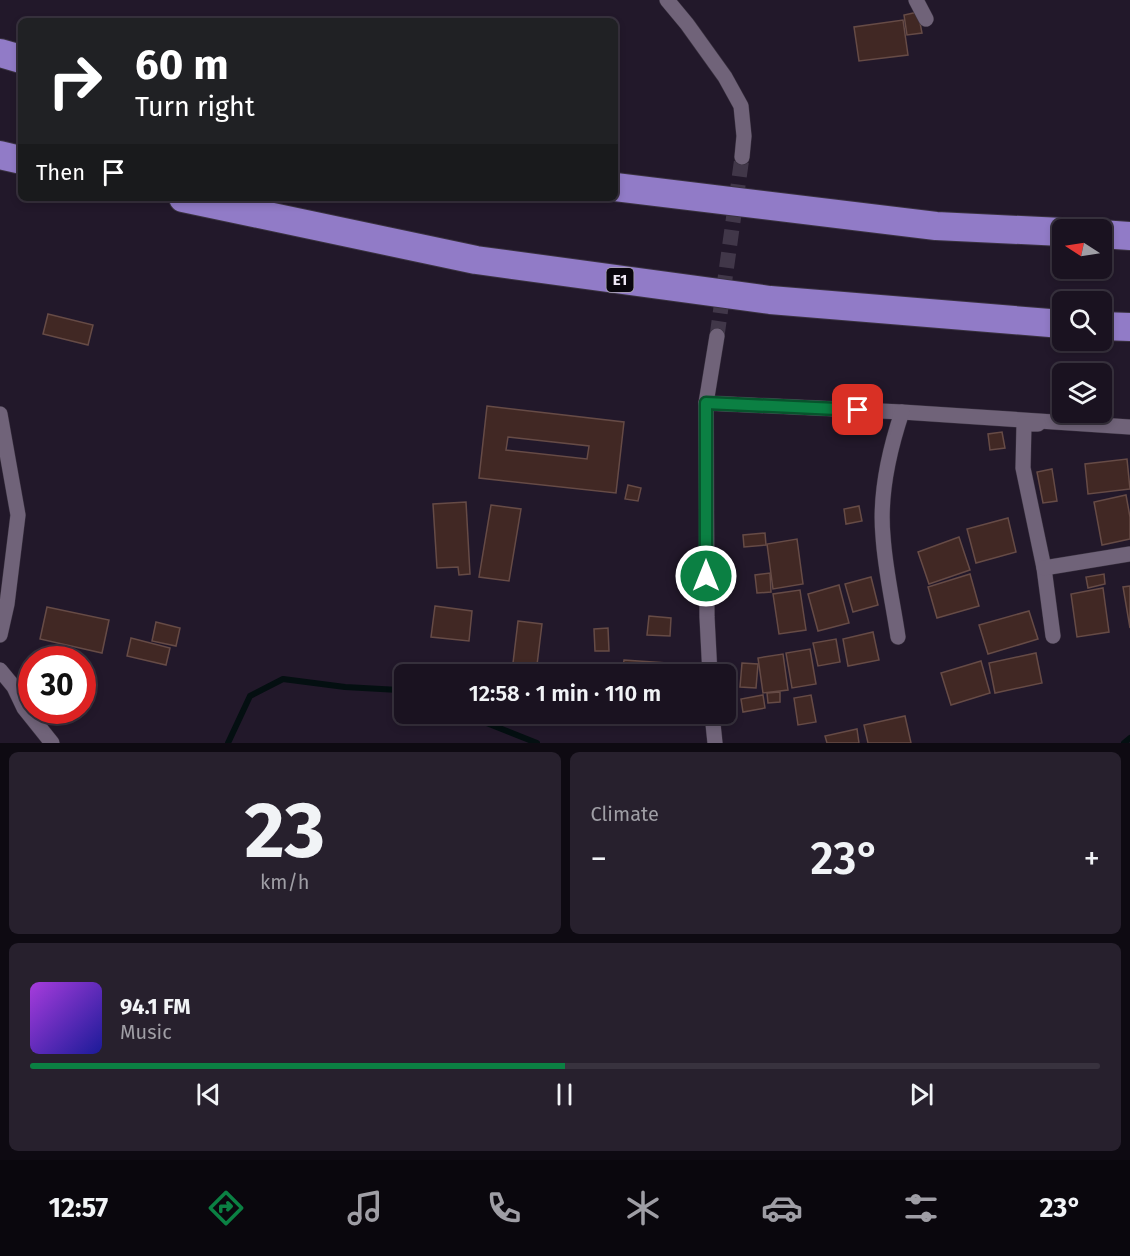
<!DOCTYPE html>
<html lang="en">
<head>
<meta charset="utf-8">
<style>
	:root { --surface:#1a1220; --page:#27202d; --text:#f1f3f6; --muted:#9f9ea5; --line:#38323e; --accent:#0b8043 }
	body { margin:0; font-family:"Fira Sans",sans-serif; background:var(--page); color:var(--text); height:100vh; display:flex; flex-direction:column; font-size:22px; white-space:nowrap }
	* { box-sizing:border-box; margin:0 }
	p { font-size:20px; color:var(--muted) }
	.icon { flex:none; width:33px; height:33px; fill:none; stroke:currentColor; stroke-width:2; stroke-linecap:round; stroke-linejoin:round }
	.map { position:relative; height:743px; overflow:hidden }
	.drawer { display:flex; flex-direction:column; gap:9px; padding:9px; background:#0e0a12; flex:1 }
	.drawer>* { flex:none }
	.guide { position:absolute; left:18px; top:18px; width:600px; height:183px; border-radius:9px; box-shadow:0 3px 9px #0003,0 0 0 2px var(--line); background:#202124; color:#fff; overflow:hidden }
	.needle { width:39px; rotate:282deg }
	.controls { position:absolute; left:1052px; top:219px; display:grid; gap:12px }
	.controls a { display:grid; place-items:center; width:60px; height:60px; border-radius:9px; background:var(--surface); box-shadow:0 3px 9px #0003,0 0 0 2px var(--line); font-size:30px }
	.speed { position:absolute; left:18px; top:646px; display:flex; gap:12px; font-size:30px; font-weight:700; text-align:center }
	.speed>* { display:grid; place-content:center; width:78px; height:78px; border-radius:50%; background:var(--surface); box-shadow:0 3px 9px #0003,0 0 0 2px var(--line); line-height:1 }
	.speed .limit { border:9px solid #d22; background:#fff; color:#111 }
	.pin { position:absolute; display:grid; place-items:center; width:51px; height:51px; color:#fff; margin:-26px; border-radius:12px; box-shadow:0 3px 9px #0006 }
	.me { position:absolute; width:66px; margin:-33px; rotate:0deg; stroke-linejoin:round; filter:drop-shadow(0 0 4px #0008) }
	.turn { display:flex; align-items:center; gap:21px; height:126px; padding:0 18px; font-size:27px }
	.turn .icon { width:78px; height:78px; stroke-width:2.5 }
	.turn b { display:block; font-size:42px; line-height:51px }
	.then { display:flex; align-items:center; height:57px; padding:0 18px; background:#0003; gap:12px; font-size:22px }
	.big { font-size:45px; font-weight:600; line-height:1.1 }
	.drawer .tile { flex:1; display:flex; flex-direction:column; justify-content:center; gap:9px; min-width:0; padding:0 21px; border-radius:9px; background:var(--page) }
	.drawer .dial { align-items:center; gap:0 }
	.dial b { font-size:78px; line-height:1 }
	.song { display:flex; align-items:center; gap:18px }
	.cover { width:72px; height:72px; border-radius:9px; background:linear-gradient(135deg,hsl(280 70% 55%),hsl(240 70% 35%)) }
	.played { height:6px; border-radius:3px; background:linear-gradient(90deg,var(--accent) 50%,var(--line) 50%) }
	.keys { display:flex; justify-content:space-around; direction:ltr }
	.heat { display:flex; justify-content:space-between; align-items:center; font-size:33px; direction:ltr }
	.drawer .tiles { flex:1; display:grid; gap:9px; grid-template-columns:1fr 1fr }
	.tile:last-child { grid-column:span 2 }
	.trip { position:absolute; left:394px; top:664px; width:342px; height:60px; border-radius:9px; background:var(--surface); box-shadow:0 3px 9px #0003,0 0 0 2px var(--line); font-weight:600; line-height:60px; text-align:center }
	.tab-bar { display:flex; height:96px; justify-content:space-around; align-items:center; background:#0a070d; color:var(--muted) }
	.tab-bar .icon { width:42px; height:42px }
	.tab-bar .on { color:var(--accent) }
	.tab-bar b { font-size:27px; color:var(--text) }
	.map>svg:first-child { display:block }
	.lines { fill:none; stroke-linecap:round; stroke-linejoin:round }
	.stream { stroke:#040f11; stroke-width:6 }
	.building { fill:#412824; stroke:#664b46; stroke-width:1.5; fill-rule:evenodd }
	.minor-tunnel { stroke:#413749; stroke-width:15; stroke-dasharray:15 8; stroke-linecap:butt }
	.minor-casing { stroke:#3a3240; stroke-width:16 }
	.motorway-casing { stroke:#3a3240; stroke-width:30 }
	.minor { stroke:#706379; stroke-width:15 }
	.motorway { stroke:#917bc7; stroke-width:28 }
	.route-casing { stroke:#07532c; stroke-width:15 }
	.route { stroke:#0b8043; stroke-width:10 }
	.labels { text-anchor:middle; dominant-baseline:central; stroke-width:4.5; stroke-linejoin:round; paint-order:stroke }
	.shield { fill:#09060d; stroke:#aba5b0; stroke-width:1.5 }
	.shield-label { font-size:15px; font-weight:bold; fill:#f0e9f6 }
</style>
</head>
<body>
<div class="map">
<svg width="1130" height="743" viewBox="0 0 1130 743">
	<rect width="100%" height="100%" fill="#22182a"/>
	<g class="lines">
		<g class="stream">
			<polyline points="464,714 537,743"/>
			<polyline points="228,743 250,696 283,679 345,687 399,690 405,692"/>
			<polyline points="1124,743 1130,738"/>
		</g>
	</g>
	<g class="building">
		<polygon points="918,12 922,33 907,35 904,15"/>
		<polygon points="903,20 908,55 859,61 854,27"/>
		<polygon points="48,314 93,325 88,345 43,334"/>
		<path d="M 487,406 L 624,422 L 616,493 L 479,478 ZM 508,437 L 589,446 L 587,459 L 506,450 Z"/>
		<polygon points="1002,432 1005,448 990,450 988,434"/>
		<polygon points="1127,459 1130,489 1088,494 1085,464"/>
		<polygon points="1052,469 1057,501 1043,503 1037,472"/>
		<polygon points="628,485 641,488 638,501 625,499"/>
		<polygon points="1126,495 1130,517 1130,539 1102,545 1094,502"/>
		<polygon points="466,502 470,574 459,575 458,567 437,568 433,504"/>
		<polygon points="491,505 521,509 509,581 479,577"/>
		<polygon points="859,506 862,521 846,524 844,509"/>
		<polygon points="1008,518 1016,552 976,563 967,529"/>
		<polygon points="765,533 766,545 744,547 743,535"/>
		<polygon points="959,537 970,570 929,584 918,552"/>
		<polygon points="797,539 803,584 773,589 767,544"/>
		<polygon points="770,573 771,592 757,593 755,575"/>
		<polygon points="970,574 979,606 937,618 928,587"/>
		<polygon points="1104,574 1105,584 1088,588 1086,577"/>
		<polygon points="871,577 878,605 853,612 845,584"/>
		<polygon points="839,585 849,623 818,631 808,594"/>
		<polygon points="1130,586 1130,628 1123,587"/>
		<polygon points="1103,588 1109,632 1077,637 1071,594"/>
		<polygon points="800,590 806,630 779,634 773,594"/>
		<polygon points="435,606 472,611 469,641 431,637"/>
		<polygon points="47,607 109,620 102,653 40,639"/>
		<polygon points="1029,611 1038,639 988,654 979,625"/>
		<polygon points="649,616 671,618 670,636 647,635"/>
		<polygon points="518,621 542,624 537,665 513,663"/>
		<polygon points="156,622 180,628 176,646 152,641"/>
		<polygon points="608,628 609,651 595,651 594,629"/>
		<polygon points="873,632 879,660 848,666 843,639"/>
		<polygon points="131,638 170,648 166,665 127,656"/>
		<polygon points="836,639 840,662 818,666 813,643"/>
		<polygon points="810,649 816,684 792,688 786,653"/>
		<polygon points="1036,653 1042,683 995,693 989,663"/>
		<polygon points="783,654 788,690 763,693 758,658"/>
		<polygon points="624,660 667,663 666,675 622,675"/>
		<polygon points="981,661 990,693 951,705 941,673"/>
		<polygon points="742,663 758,664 756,688 740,687"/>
		<polygon points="780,692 780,702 768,703 767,693"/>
		<polygon points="763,695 765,708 743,712 741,699"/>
		<polygon points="811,695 816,722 798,725 794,698"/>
		<polygon points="905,716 911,743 868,743 864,725"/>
		<polygon points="857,729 859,743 827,743 825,736"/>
	</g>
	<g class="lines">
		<polyline class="minor-tunnel" points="717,336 742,157"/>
		<defs>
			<g id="minor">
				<polyline points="667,0 687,24 725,77 741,106 744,136 742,157"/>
				<polyline points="916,0 926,19"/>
				<polyline points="706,403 902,412 1130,427"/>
				<polyline points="0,414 18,515 7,604 0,635"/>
				<polyline points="1038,424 1024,424 1023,468 1044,568 1053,636"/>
				<polyline points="1044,568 1130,554"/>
				<path d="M 898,637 C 893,603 885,569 883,536 C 879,494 889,451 902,412"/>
				<polyline points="0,670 14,687 24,708 52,743"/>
				<polyline points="710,675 707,617 706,403 717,336"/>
				<polyline points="712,714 715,743"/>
			</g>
			<g id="motorway">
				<polyline points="0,53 21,59"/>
				<polyline points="0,155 21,160"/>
				<polyline points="615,187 936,226 1062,232"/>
				<polyline points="183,198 476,260 770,300 1062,324"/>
				<polyline points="1101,234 1130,236"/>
				<polyline points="1101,326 1130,327"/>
			</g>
		</defs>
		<use href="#minor" class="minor-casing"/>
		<use href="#motorway" class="motorway-casing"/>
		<use href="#minor" class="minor"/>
		<use href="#motorway" class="motorway"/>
	</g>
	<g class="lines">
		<defs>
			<polyline id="route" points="706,576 706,403 858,410"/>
		</defs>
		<use href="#route" class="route-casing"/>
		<use href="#route" class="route"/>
	</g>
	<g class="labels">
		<rect class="shield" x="606.5" y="268" width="27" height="24" rx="4.5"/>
		<g class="shield-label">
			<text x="620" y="280">E1</text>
		</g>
	</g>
</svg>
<div class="controls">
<a><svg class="needle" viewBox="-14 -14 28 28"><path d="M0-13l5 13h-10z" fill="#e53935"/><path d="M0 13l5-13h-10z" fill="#9f9ea5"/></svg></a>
<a><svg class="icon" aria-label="search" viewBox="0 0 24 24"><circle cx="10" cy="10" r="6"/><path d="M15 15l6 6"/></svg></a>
<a><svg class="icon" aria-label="layers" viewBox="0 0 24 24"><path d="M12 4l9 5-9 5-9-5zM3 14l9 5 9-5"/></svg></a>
</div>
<div class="speed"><div class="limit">30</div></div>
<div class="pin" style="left:858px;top:410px;background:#d93025"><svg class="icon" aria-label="arrive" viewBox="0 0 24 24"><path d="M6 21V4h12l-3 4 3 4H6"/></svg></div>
<svg class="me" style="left:706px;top:576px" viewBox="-20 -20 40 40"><circle r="17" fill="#0b8043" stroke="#fff" stroke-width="3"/><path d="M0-11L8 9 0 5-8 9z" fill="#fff"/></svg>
<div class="trip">12:58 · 1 min · 110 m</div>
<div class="guide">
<div class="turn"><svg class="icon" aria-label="right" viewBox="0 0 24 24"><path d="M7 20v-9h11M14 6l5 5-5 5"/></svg><div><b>60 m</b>Turn right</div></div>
<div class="then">Then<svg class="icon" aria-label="arrive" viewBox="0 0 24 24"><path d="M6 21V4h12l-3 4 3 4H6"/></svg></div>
</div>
</div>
<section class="drawer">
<div class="tiles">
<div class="tile dial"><b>23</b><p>km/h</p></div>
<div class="tile"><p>Climate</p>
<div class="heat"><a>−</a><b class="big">23°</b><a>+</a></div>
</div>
<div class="tile">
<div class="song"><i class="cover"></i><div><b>94.1 FM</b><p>Music</p></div></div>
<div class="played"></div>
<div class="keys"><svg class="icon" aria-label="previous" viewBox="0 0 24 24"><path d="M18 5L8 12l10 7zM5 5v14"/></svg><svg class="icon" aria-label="pause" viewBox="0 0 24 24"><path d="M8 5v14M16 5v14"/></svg><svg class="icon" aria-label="next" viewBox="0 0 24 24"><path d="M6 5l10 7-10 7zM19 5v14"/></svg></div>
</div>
</div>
</section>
<nav class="tab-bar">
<b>12:57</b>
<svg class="icon on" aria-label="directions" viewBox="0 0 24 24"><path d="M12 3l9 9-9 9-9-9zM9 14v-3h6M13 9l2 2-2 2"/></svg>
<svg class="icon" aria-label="music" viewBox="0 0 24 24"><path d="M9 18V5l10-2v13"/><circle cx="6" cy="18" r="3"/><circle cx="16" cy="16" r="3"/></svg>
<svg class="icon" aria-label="phone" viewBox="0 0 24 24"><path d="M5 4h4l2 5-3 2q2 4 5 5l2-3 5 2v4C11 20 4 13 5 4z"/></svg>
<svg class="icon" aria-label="climate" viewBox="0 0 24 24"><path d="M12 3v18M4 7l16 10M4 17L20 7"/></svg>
<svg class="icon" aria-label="car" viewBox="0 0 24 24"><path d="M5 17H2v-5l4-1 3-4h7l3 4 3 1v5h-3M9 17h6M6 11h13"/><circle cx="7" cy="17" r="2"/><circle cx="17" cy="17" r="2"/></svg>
<svg class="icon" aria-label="filters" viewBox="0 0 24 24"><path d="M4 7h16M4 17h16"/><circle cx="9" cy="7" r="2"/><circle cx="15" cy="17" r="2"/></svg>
<b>23°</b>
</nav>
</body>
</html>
